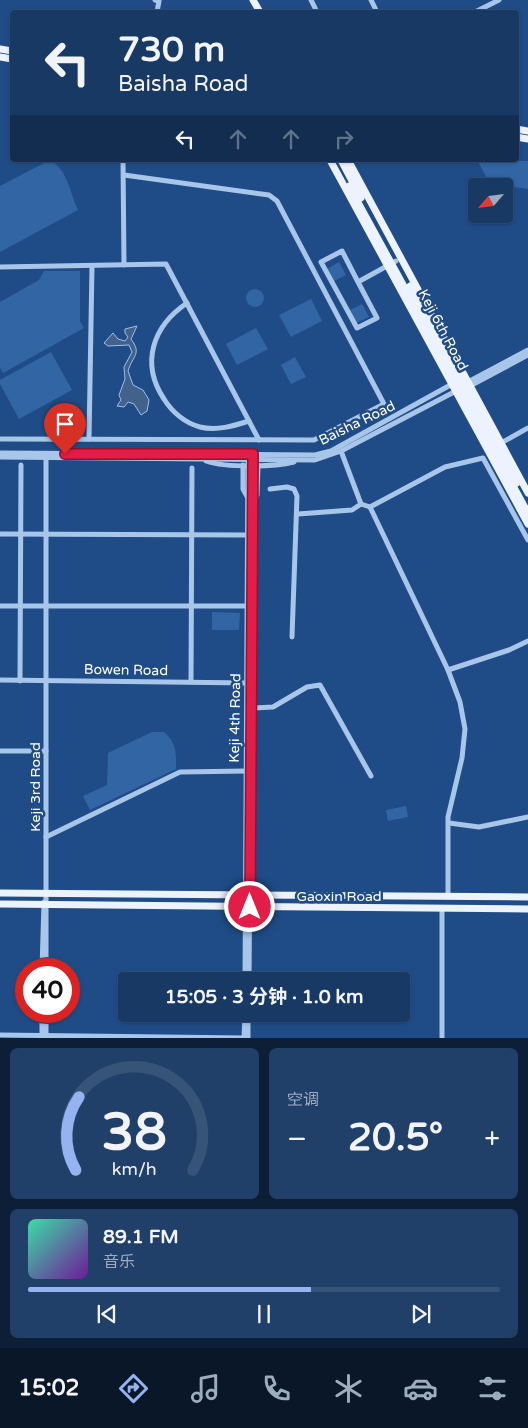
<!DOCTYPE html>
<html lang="zh">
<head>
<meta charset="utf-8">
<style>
	:root { --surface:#173964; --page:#20406a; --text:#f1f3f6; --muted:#9eacbf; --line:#365378; --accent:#95b2f1 }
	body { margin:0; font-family:"Varela Round","Noto Sans SC",sans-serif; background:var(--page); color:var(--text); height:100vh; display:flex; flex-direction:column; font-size:19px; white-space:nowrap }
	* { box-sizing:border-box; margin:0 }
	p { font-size:16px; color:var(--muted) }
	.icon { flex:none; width:28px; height:28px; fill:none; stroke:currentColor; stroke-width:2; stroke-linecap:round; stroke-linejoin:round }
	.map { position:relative; height:1038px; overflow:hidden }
	.drawer { display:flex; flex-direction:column; gap:10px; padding:10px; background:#0d1f37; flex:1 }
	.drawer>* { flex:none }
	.hud { position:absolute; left:10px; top:10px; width:509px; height:152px; border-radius:5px; box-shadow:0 1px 4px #0004,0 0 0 1px var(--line); background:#173964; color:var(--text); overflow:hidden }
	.needle { width:32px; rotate:242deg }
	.buttons { position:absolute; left:468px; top:178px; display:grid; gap:10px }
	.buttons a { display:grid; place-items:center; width:45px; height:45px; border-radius:5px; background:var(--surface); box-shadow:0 1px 4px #0004,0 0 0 1px var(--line); font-size:25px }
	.speed { position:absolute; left:15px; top:958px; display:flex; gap:10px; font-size:25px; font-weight:700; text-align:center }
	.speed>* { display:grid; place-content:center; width:65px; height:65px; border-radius:50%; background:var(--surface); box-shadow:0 1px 4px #0004,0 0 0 1px var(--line); line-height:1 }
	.speed .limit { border:8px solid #d22; background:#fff; color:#111 }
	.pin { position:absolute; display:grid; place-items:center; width:42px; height:42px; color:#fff; margin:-51px -21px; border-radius:50% 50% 50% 0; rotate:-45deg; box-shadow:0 0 5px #0007 }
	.pin .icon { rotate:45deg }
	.me { position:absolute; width:55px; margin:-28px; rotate:0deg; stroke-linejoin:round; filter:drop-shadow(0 0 4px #0008) }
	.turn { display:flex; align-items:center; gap:18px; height:105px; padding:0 25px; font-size:22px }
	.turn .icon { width:65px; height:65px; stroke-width:2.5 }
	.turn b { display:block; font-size:35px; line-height:42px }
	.lanes { display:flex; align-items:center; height:48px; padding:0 25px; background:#0003; justify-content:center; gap:25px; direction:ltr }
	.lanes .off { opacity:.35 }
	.big { font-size:38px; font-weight:700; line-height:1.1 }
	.drawer .card { flex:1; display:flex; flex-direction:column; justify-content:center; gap:8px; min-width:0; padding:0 18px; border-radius:8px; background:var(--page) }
	.drawer .dial { align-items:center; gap:0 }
	.dial svg { height:130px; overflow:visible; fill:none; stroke:var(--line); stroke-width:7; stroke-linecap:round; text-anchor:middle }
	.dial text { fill:var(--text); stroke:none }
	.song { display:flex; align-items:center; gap:15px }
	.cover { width:60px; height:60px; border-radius:8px; background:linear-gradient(135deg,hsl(160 70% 55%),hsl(280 70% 35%)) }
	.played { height:5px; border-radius:2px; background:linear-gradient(90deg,var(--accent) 60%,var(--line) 60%) }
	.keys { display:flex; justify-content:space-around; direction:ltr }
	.heat { display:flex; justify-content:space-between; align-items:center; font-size:28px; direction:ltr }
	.drawer .tiles { flex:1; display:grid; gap:10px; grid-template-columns:1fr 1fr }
	.card:last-child { grid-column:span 2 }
	.trip { position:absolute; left:118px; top:972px; width:292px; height:50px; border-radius:5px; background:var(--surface); box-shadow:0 1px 4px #0004,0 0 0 1px var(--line); font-weight:700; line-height:50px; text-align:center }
	.tabs { display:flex; height:80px; justify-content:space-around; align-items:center; background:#091728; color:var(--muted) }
	.tabs .icon { width:35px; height:35px }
	.tabs .on { color:var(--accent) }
	.tabs b { font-size:22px; color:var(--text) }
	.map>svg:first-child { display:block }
	.green { fill:#3265a4 }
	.water { fill:#42628c; stroke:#9bc0ec }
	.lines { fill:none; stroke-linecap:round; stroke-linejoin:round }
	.minor { stroke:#a8c6ea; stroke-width:5 }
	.major { stroke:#ecf3fe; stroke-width:7 }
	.route-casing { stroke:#92132f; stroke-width:12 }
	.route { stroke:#e11d48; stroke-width:9 }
	.labels { text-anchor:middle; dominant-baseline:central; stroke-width:5; stroke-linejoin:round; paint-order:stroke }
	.street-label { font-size:14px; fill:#fff; stroke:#1f4c86 }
</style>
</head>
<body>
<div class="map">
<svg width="528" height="1038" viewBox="0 0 528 1038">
	<rect width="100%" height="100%" fill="#1f4c86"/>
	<g class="green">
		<path d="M 50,160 C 68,170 70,193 78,210 L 0,252 L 0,186 Z"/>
		<polygon points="477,160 528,161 528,189 490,184"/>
		<polygon points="339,262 346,275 334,281 327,269"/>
		<polygon points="44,271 80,271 80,321 84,328 3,373 0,368 0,302 39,280"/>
		<circle cx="255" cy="298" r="9"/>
		<polygon points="311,299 322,321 291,337 279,315"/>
		<polygon points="362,304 369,317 356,323 350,310"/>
		<polygon points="256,328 268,349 237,365 226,344"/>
		<polygon points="51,352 72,390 19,419 0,384 0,380"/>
		<polygon points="295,357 306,377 291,384 281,365"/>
		<polygon points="212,612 240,613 239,630 212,630"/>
		<path d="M 152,732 L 164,732 C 177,743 176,753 176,769 L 90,810 L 83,796 L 107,785 L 108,753 Z"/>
		<polygon points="406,806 408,817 388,821 386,810"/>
	</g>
	<path class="water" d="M 137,326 L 131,339 C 142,354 133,355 128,371 L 133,385 L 143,390 L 149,400 L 147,411 L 141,415 L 134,404 L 128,402 L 124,407 L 117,406 L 121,400 L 119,395 L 125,379 L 124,367 L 132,352 L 129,345 L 108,346 L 104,343 L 113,333 L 118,339 L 125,341 L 128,337 L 125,333 L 125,329 Z"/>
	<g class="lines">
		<g class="minor">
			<polyline points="155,0 159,1 157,12"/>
			<polyline points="311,0 317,12"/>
			<polyline points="371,0 377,12"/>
			<polyline points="475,12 499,0"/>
			<polyline points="123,160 124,265"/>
			<polyline points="0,267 166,264 259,440"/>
			<polyline points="358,282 377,318 357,328 321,262 342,251 358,282 396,261"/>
			<path d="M 187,303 C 153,326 140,363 164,399 C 172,412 185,423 200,427 C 217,431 233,426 249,421"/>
			<polyline points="466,383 528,350"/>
			<polyline points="468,387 528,355"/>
			<polyline points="0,439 314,440 384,404 277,201 269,195 124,175"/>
			<polyline points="89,439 92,266"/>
			<polyline points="501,443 528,428"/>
			<polyline points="341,451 361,504 370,507 448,670 460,702 465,729 462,758 448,817 448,896"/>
			<polyline points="0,453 315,455 331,451 454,383"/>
			<polyline points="46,456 46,969"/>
			<polyline points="0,457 315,460 341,451 458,390"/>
			<path d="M 206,461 C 226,468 273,467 294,462"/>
			<polyline points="243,465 243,489 248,498"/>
			<polyline points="270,489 287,487 294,489 297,496 292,637"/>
			<polyline points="254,501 257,495 258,465"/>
			<polyline points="370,507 445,467 483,458 528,540"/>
			<polyline points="298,514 352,510 361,504"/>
			<polyline points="0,534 248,535"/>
			<polyline points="0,606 248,606"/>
			<polyline points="448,670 509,650 528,641"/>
			<polyline points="0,680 249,683"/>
			<polyline points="20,681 21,465"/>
			<polyline points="191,682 192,468"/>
			<polyline points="252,708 273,707 307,687 320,685 371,776"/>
			<polyline points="0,751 46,751"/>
			<polyline points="449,823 479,827 528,817"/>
			<polyline points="46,837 180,772 247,771"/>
			<polyline points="42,969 44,902"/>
			<polyline points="245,981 248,457"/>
			<polyline points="249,981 253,457"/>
			<polyline points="0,1035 246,1038"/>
			<polyline points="42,1038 42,1011"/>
			<polyline points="46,1038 46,1011"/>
			<polyline points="244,1038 245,1014"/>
			<polyline points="248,1038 248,1014"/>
			<polyline points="442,1038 442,908"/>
		</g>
		<g class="major">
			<polyline points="253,0 260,12"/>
			<polyline points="0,49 12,51"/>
			<polyline points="0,57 12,59"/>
			<polyline points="516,129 528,131"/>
			<polyline points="516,137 528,139"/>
			<polyline points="330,160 528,524"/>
			<polyline points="341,160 361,198"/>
			<polyline points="348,160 528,493"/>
			<polyline points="349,186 528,513"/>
			<polyline points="410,286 517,483"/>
			<polyline points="0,893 528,897"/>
			<polyline points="0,904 528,909"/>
		</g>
	</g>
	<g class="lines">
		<defs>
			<polyline id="route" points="65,454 253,454 250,907"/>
		</defs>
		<use href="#route" class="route-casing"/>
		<use href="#route" class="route"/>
	</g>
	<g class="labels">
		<g class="street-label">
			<text transform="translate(443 330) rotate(62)">Keji 6th Road</text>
			<text transform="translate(357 423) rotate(-26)">Baisha Road</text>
			<text transform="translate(126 670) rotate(1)">Bowen Road</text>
			<text transform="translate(235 718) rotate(-89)">Keji 4th Road</text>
			<text transform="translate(35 787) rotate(-90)">Keji 3rd Road</text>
			<text x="339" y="896">Gaoxin Road</text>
		</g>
	</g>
</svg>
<div class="buttons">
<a><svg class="needle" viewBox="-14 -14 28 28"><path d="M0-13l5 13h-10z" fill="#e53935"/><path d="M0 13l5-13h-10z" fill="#9eacbf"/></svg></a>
</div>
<div class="speed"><div class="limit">40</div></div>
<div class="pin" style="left:65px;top:454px;background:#d93025"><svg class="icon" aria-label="arrive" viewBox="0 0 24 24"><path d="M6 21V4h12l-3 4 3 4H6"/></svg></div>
<svg class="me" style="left:250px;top:907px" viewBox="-20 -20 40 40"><circle r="17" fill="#e11d48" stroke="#fff" stroke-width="3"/><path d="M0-11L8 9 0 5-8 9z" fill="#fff"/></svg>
<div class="trip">15:05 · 3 分钟 · 1.0 km</div>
<div class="hud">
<div class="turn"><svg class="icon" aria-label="left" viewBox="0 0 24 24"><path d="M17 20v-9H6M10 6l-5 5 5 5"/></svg><div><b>730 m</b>Baisha Road</div></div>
<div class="lanes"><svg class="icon" aria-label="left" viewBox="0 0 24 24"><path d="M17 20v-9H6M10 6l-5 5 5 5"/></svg><svg class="icon off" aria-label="ahead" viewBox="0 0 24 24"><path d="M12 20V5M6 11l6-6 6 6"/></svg><svg class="icon off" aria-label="ahead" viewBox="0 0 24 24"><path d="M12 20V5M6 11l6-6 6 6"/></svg><svg class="icon off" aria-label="right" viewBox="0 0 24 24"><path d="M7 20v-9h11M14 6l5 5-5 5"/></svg></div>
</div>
</div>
<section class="drawer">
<div class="tiles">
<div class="card dial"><svg viewBox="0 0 100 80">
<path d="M14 69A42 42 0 1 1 86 69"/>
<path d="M14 69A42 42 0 0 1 16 24" stroke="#95b2f1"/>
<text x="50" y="56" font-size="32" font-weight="700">38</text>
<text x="50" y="72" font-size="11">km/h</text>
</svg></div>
<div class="card"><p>空调</p>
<div class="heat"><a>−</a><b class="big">20.5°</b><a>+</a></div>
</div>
<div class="card">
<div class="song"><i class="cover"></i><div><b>89.1 FM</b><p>音乐</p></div></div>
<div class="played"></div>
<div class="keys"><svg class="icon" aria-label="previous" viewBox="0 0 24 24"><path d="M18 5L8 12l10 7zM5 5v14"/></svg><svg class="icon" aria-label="pause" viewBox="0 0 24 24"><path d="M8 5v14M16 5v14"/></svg><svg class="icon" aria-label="next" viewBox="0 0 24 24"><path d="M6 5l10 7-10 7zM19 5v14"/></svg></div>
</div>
</div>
</section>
<nav class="tabs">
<b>15:02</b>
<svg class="icon on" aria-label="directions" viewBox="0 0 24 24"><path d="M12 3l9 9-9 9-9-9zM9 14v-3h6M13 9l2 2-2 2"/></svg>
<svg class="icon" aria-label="music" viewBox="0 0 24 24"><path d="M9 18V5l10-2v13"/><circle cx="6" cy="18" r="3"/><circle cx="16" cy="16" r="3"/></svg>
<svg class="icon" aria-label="phone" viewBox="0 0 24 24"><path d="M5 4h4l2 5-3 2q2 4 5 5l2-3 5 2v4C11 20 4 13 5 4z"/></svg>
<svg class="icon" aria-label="climate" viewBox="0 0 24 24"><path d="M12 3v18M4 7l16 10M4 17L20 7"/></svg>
<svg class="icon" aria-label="car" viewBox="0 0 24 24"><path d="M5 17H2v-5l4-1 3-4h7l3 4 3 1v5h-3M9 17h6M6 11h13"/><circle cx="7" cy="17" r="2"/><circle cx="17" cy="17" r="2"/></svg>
<svg class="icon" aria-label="filters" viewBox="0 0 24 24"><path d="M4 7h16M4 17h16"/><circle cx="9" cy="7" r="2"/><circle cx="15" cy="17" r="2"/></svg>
</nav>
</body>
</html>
